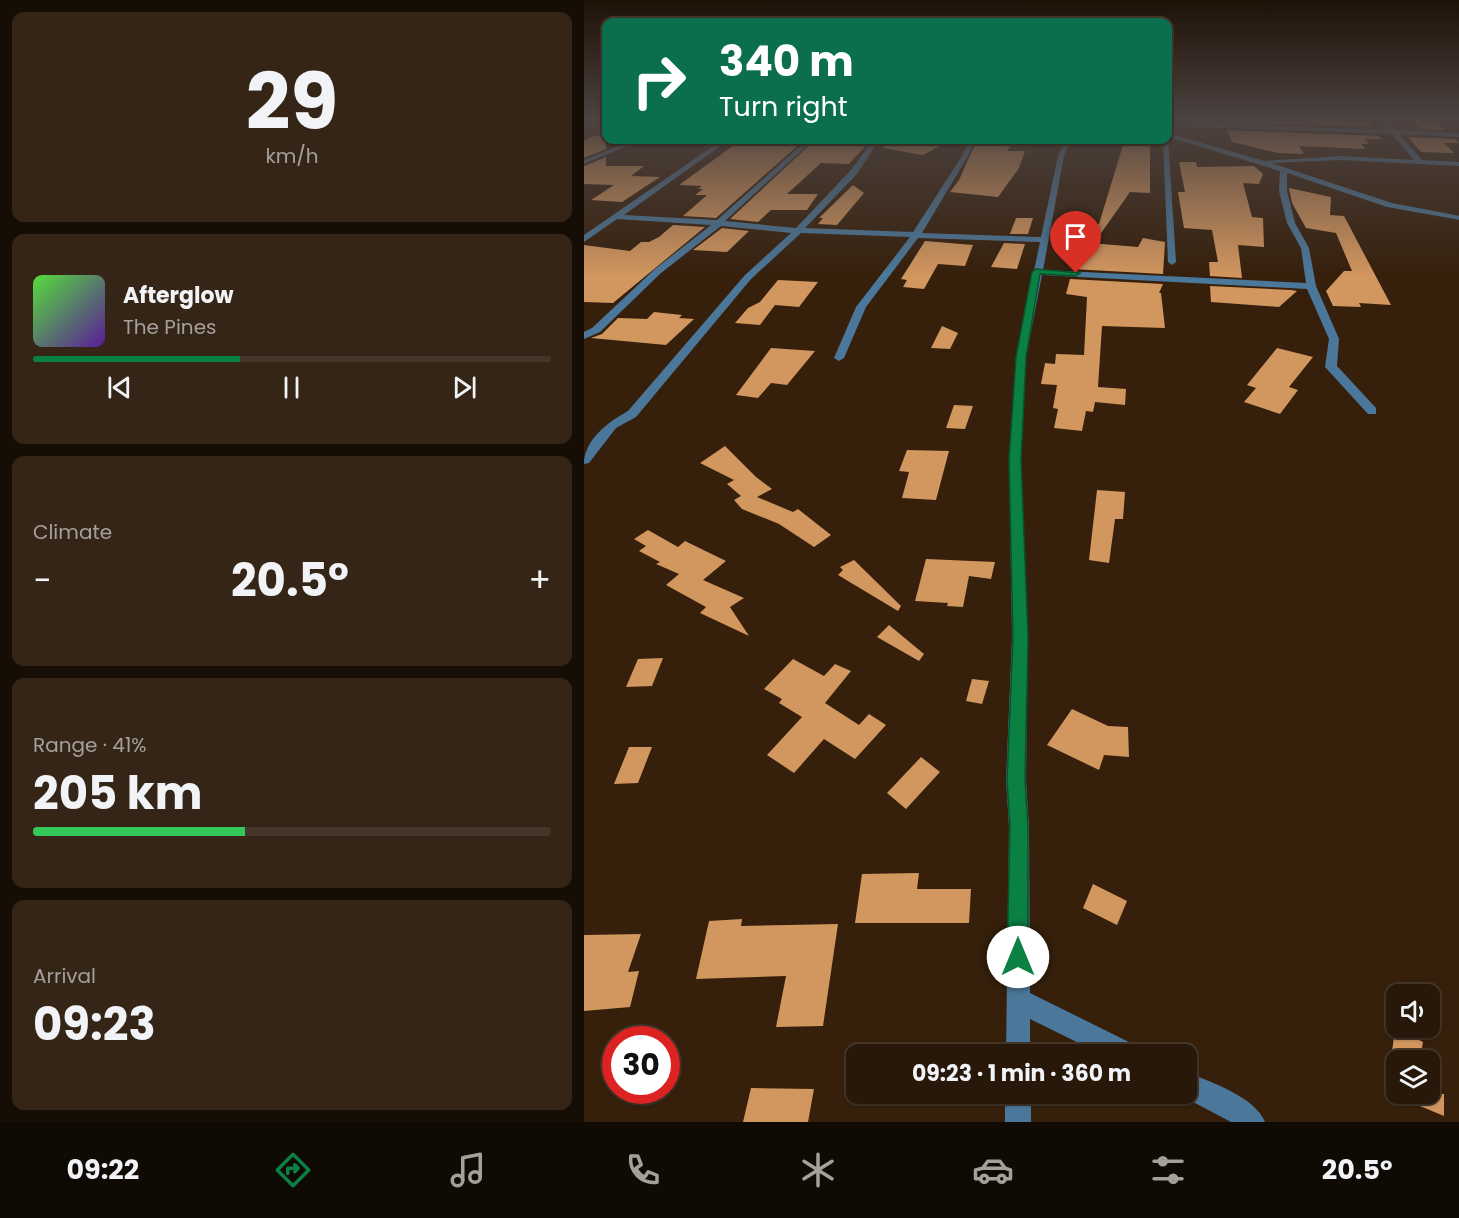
<!DOCTYPE html>
<html lang="en">
<head>
<meta charset="utf-8">
<style>
	:root { --surface:#281809; --page:#342517; --text:#f1f3f6; --muted:#a5a09c; --line:#44372a; --accent:#0b8043 }
	body { margin:0; font-family:Poppins,sans-serif; background:var(--page); color:var(--text); height:100vh; display:flex; flex-direction:column; font-size:22px; white-space:nowrap }
	* { box-sizing:border-box; margin:0 }
	p { font-size:20px; color:var(--muted) }
	.icon { flex:none; width:33px; height:33px; fill:none; stroke:currentColor; stroke-width:2; stroke-linecap:round; stroke-linejoin:round }
	.map { position:relative; flex:1; overflow:hidden }
	.details { display:flex; flex-direction:column; gap:12px; padding:12px; background:#160d05; width:584px }
	.details>* { flex:none }
	.guide { position:absolute; left:18px; top:18px; width:570px; height:126px; border-radius:12px; box-shadow:0 2px 4px #0004,0 0 0 2px var(--line); background:#0b6e4f; color:#fff; overflow:hidden }
	.controls { position:absolute; left:802px; top:984px; display:grid; gap:12px }
	.controls a { display:grid; place-items:center; width:54px; height:54px; border-radius:12px; background:var(--surface); box-shadow:0 2px 4px #0004,0 0 0 2px var(--line); font-size:30px }
	.speed { position:absolute; left:18px; top:1026px; display:flex; gap:12px; font-size:30px; font-weight:700; text-align:center }
	.speed>* { display:grid; place-content:center; width:78px; height:78px; border-radius:50%; background:var(--surface); box-shadow:0 2px 4px #0004,0 0 0 2px var(--line); line-height:1 }
	.speed .limit { border:9px solid #d22; background:#fff; color:#111 }
	.pin { position:absolute; display:grid; place-items:center; width:51px; height:51px; color:#fff; margin:-62px -26px; border-radius:50% 50% 50% 0; rotate:-45deg; box-shadow:0 0 6px #0007 }
	.pin .icon { rotate:45deg }
	.me { position:absolute; width:66px; margin:-33px; rotate:0deg; stroke-linejoin:round; filter:drop-shadow(0 0 4px #0008) }
	.turn { display:flex; align-items:center; gap:21px; height:126px; padding:0 18px; font-size:27px }
	.turn .icon { width:78px; height:78px; stroke-width:2.5 }
	.turn b { display:block; font-size:42px; line-height:51px }
	.big { font-size:45px; font-weight:700; line-height:1.1 }
	.details .tile { flex:1; display:flex; flex-direction:column; justify-content:center; gap:9px; min-width:0; padding:0 21px; border-radius:12px; background:var(--page) }
	.details .dial { align-items:center; gap:0 }
	.dial b { font-size:78px; line-height:1 }
	.song { display:flex; align-items:center; gap:18px }
	.cover { width:72px; height:72px; border-radius:9px; background:linear-gradient(135deg,hsl(110 70% 55%),hsl(270 70% 35%)) }
	.played { height:6px; border-radius:3px; background:linear-gradient(90deg,var(--accent) 40%,var(--line) 40%) }
	.keys { display:flex; justify-content:space-around; direction:ltr }
	.heat { display:flex; justify-content:space-between; align-items:center; font-size:33px; direction:ltr }
	.charge { height:9px; border-radius:4px; background:linear-gradient(90deg,#34c759 41%,var(--line) 0) }
	.trip { position:absolute; left:262px; top:1044px; width:351px; height:60px; border-radius:12px; background:var(--surface); box-shadow:0 2px 4px #0004,0 0 0 2px var(--line); font-weight:700; line-height:60px; text-align:center }
	.dock { display:flex; height:96px; justify-content:space-around; align-items:center; background:#100a04; color:var(--muted) }
	.dock .icon { width:42px; height:42px }
	.dock .active { color:var(--accent) }
	.dock b { font-size:27px; color:var(--text) }
	main { display:flex; flex:1; min-height:0 }
	.map>svg:first-child { display:block }
	.building { fill:#d2965f }
	.lines { fill:none; stroke-linecap:round; stroke-linejoin:round }
	.minor { fill:#4b789a; fill-rule:evenodd }
	.route { fill:#0b8043; stroke:#07532c; stroke-width:1.5 }
</style>
</head>
<body>
<main>
<section class="details">
<div class="tile dial"><b>29</b><p>km/h</p></div>
<div class="tile">
<div class="song"><i class="cover"></i><div><b>Afterglow</b><p>The Pines</p></div></div>
<div class="played"></div>
<div class="keys"><svg class="icon" aria-label="previous" viewBox="0 0 24 24"><path d="M18 5L8 12l10 7zM5 5v14"/></svg><svg class="icon" aria-label="pause" viewBox="0 0 24 24"><path d="M8 5v14M16 5v14"/></svg><svg class="icon" aria-label="next" viewBox="0 0 24 24"><path d="M6 5l10 7-10 7zM19 5v14"/></svg></div>
</div>
<div class="tile"><p>Climate</p>
<div class="heat"><a>−</a><b class="big">20.5°</b><a>+</a></div>
</div>
<div class="tile"><p>Range · 41%</p><b class="big">205 km</b><div class="charge"></div></div>
<div class="tile"><p>Arrival</p><b class="big">09:23</b></div>
</section>
<div class="map">
<svg width="876" height="1122" viewBox="0 0 876 1122">
	<rect width="100%" height="100%" fill="#36200c"/>
	<g class="building">
		<polygon points="638,119 782,119 788,127 640,122"/>
		<polygon points="828,120 851,121 861,130 836,129"/>
		<polygon points="643,130 795,136 797,139 780,139 785,144 777,144 781,149 715,146 720,154 694,153 648,142"/>
		<polygon points="10,136 22,136 22,149 0,158 0,141"/>
		<polygon points="824,137 871,139 875,143 860,143 870,153 837,152"/>
		<polygon points="157,140 220,140 132,218 99,216 123,195 111,195 119,189 114,189 118,186 95,185"/>
		<polygon points="231,140 287,140 265,164 237,163 203,194 234,194 223,210 187,210 174,222 146,219"/>
		<polygon points="300,140 367,140 339,155 299,148"/>
		<polygon points="393,140 430,141 423,151 441,151 435,168 414,197 366,192 375,180"/>
		<polygon points="566,143 566,193 546,192 515,236 513,232 506,243 554,247 559,238 581,242 579,274 488,269 493,251 483,250 500,223 515,224 539,145 556,146"/>
		<polygon points="22,157 22,166 60,166 47,176 76,177 38,202 7,200 30,185 0,184 0,166"/>
		<polygon points="595,162 612,162 613,167 670,166 679,174 675,184 659,183 668,217 679,218 680,247 654,245 658,278 626,276 625,262 634,262 628,230 600,228 594,192 601,192"/>
		<polygon points="269,185 280,193 253,225 234,224 239,218 235,218"/>
		<polygon points="705,188 747,197 746,215 760,216 807,305 775,303 777,307 749,306 742,291 760,271 768,271 752,233 722,228 708,203"/>
		<polygon points="432,218 449,218 444,234 426,234"/>
		<polygon points="89,225 121,227 29,303 0,302 0,245 46,251 57,242 65,242 75,237"/>
		<polygon points="138,228 165,231 143,252 109,250"/>
		<polygon points="341,241 389,245 381,266 354,264 340,289 319,287 323,280 317,279"/>
		<polygon points="420,243 441,244 433,269 407,267"/>
		<polygon points="486,279 579,284 575,293 577,293 581,328 518,326 514,387 542,389 541,405 511,402 509,412 502,411 498,431 470,428 474,409 469,408 473,385 457,384 461,363 471,364 472,354 500,355 503,297 482,294"/>
		<polygon points="194,280 234,282 215,307 191,305 176,325 151,323 164,308 176,302"/>
		<polygon points="626,286 707,290 713,291 695,307 627,302"/>
		<polygon points="70,312 98,315 95,318 110,319 82,345 7,338 18,334 34,318 63,319"/>
		<polygon points="358,326 374,333 366,349 347,348"/>
		<polygon points="187,348 231,351 203,385 187,383 174,398 152,395"/>
		<polygon points="693,348 729,357 705,387 714,390 696,414 660,402 672,388 663,385"/>
		<polygon points="370,405 389,406 381,429 362,428"/>
		<polygon points="141,446 172,477 188,489 173,497 209,512 214,509 247,535 230,547 195,524 158,509 150,500 157,496 143,484 150,480 116,463"/>
		<polygon points="323,450 365,451 352,500 318,498 325,472 315,471"/>
		<polygon points="513,490 541,492 539,519 531,519 525,563 505,560"/>
		<polygon points="64,530 94,547 101,541 142,561 119,580 160,598 146,607 165,636 116,613 122,607 82,585 95,574 72,564 76,562 55,551 62,546 50,539"/>
		<polygon points="342,559 411,562 407,579 385,576 379,607 363,606 364,603 331,601"/>
		<polygon points="270,560 317,606 314,611 254,575 259,570 256,567"/>
		<polygon points="305,625 340,654 335,661 293,637"/>
		<polygon points="79,658 68,686 42,687 54,659"/>
		<polygon points="209,659 240,676 251,664 267,671 241,703 275,725 285,714 302,725 271,759 240,739 210,773 183,755 218,717 195,703 198,699 180,689"/>
		<polygon points="388,679 405,681 398,704 382,701"/>
		<polygon points="488,709 524,726 544,727 545,757 520,755 515,770 463,745"/>
		<polygon points="45,747 68,747 54,783 30,784"/>
		<polygon points="337,757 356,772 322,809 303,793"/>
		<polygon points="335,873 333,889 387,889 385,923 271,923 278,874"/>
		<polygon points="509,884 543,901 533,925 499,908"/>
		<polygon points="158,919 157,926 254,924 239,1026 192,1027 202,976 112,979 125,921"/>
		<polygon points="57,934 44,972 55,971 46,1007 0,1011 0,935"/>
		<polygon points="811,1028 839,1042 836,1060 807,1060"/>
		<polygon points="167,1088 230,1089 224,1122 159,1122"/>
		<polygon points="807,1094 860,1094 860,1116"/>
	</g>
	<g class="lines">
		<g class="minor">
			<path d="M 792,119 L 799,119 L 812,130 L 876,133 L 876,137 L 815,134 L 838,160 L 876,162 L 876,166 L 757,160 L 687,163 L 808,203 L 876,216 L 876,220 L 803,207 L 703,173 L 703,191 L 711,223 L 725,248 L 732,286 L 755,339 L 753,366 L 792,408 L 792,414 L 784,414 L 741,367 L 745,339 L 723,289 L 458,275 L 442,357 L 437,460 L 444,638 L 442,780 L 445,827 L 446,993 L 551,1045 L 555,1054 L 517,1054 L 446,1019 L 446,1054 L 422,1054 L 425,827 L 422,780 L 428,638 L 425,460 L 432,357 L 456,242 L 334,238 L 282,307 L 260,358 L 255,361 L 250,358 L 272,307 L 326,237 L 217,233 L 167,279 L 52,417 L 32,428 L 5,463 L 0,464 C 0,440 24,422 44,411 L 161,275 L 207,233 L 137,226 L 77,273 L 16,332 L 0,339 L 0,332 L 8,328 L 71,269 L 127,225 L 33,219 L 0,242 L 0,235 L 138,140 L 145,140 L 40,215 L 133,220 L 223,140 L 229,140 L 141,221 L 212,228 L 267,170 L 289,140 L 295,140 L 273,174 L 221,228 L 329,232 L 378,156 L 385,140 L 391,140 L 384,156 L 338,233 L 457,237 L 474,156 L 482,140 L 488,140 L 480,156 L 459,270 L 722,283 L 717,248 L 703,223 L 695,191 L 696,171 L 584,137 L 584,133 L 680,161 L 757,156 L 830,160 L 808,134 L 584,126 L 584,122 L 804,130 Z"/>
			<polygon points="584,138 592,262 588,265 584,262 579,140"/>
			<polygon points="50,140 57,140 0,164 0,160"/>
			<path d="M 603,1072 C 628,1083 670,1096 681,1122 L 647,1122 L 594,1094 L 603,1094 Z"/>
			<rect x="421" y="1094" width="26" height="28"/>
		</g>
	</g>
	<linearGradient id="sky" x2="0" y2="1"><stop stop-color="#1e1207"/><stop offset="0.43" stop-color="#4c4240"/><stop offset="1" stop-color="#4c4240" stop-opacity="0"/></linearGradient>
	<rect width="876" height="276" fill="url(#sky)"/>
	<polygon class="route" points="452,269 496,273 492,276 456,274 442,357 437,460 444,638 441,780 444,827 444,957 441,964 434,967 427,964 423,957 426,827 423,780 429,638 425,460 432,357 448,272"/>
</svg>
<div class="controls">
<a><svg class="icon" aria-label="sound" viewBox="0 0 24 24"><path d="M4 9h4l5-4v14l-5-4H4zM17 9q2 3 0 6"/></svg></a>
<a><svg class="icon" aria-label="layers" viewBox="0 0 24 24"><path d="M12 4l9 5-9 5-9-5zM3 14l9 5 9-5"/></svg></a>
</div>
<div class="speed"><div class="limit">30</div></div>
<div class="pin" style="left:492px;top:273px;background:#d93025"><svg class="icon" aria-label="arrive" viewBox="0 0 24 24"><path d="M6 21V4h12l-3 4 3 4H6"/></svg></div>
<svg class="me" style="left:434px;top:957px" viewBox="-20 -20 40 40"><circle r="19" fill="#fff"/><path d="M0-13L10 11 0 6-10 11z" fill="#0b8043"/></svg>
<div class="trip">09:23 · 1 min · 360 m</div>
<div class="guide">
<div class="turn"><svg class="icon" aria-label="right" viewBox="0 0 24 24"><path d="M7 20v-9h11M14 6l5 5-5 5"/></svg><div><b>340 m</b>Turn right</div></div>
</div>
</div>
</main>
<nav class="dock">
<b>09:22</b>
<svg class="icon active" aria-label="directions" viewBox="0 0 24 24"><path d="M12 3l9 9-9 9-9-9zM9 14v-3h6M13 9l2 2-2 2"/></svg>
<svg class="icon" aria-label="music" viewBox="0 0 24 24"><path d="M9 18V5l10-2v13"/><circle cx="6" cy="18" r="3"/><circle cx="16" cy="16" r="3"/></svg>
<svg class="icon" aria-label="phone" viewBox="0 0 24 24"><path d="M5 4h4l2 5-3 2q2 4 5 5l2-3 5 2v4C11 20 4 13 5 4z"/></svg>
<svg class="icon" aria-label="climate" viewBox="0 0 24 24"><path d="M12 3v18M4 7l16 10M4 17L20 7"/></svg>
<svg class="icon" aria-label="car" viewBox="0 0 24 24"><path d="M5 17H2v-5l4-1 3-4h7l3 4 3 1v5h-3M9 17h6M6 11h13"/><circle cx="7" cy="17" r="2"/><circle cx="17" cy="17" r="2"/></svg>
<svg class="icon" aria-label="filters" viewBox="0 0 24 24"><path d="M4 7h16M4 17h16"/><circle cx="9" cy="7" r="2"/><circle cx="15" cy="17" r="2"/></svg>
<b>20.5°</b>
</nav>
</body>
</html>
